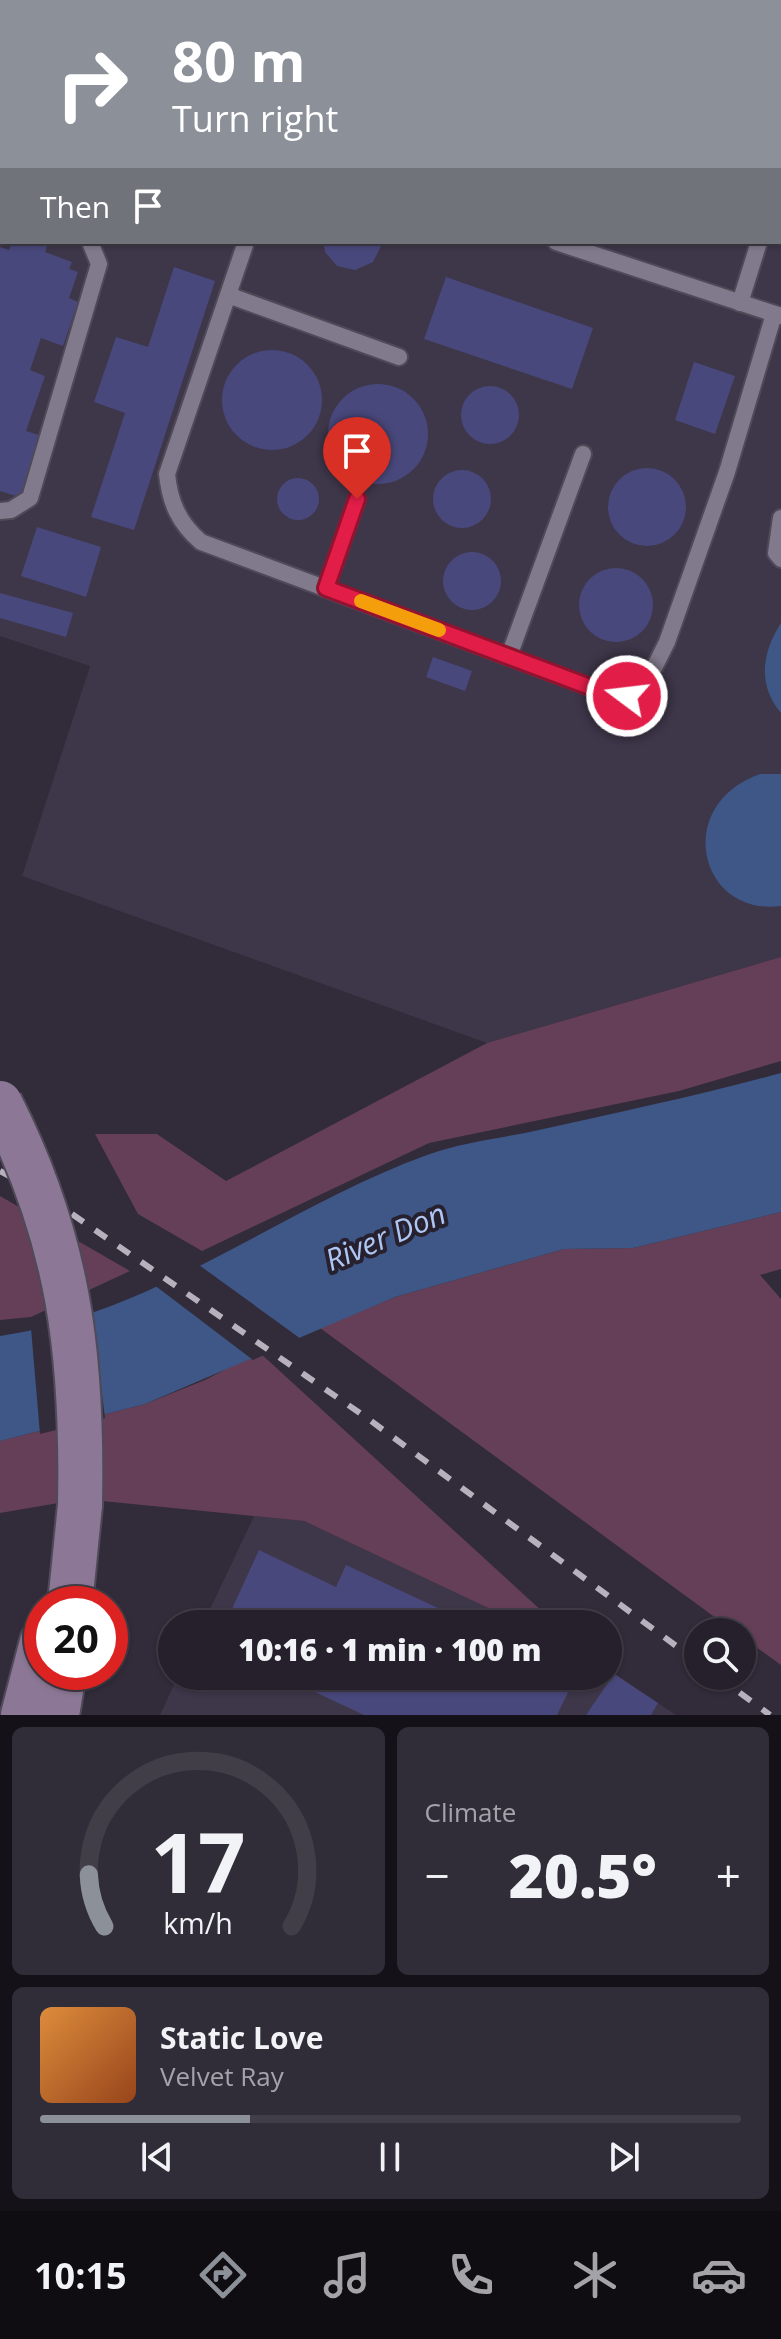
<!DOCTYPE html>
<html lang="en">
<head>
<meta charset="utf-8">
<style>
	:root { --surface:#25202c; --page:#312d38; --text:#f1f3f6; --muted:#a3a3a9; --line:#423e48; --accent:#8c9099 }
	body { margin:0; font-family:"Open Sans",sans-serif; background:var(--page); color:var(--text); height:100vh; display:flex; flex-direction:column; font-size:30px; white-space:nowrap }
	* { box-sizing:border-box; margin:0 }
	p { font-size:26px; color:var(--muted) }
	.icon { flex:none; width:44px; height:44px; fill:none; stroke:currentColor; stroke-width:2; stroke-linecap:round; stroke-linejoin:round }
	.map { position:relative; height:1715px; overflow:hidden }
	.panel { display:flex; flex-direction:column; gap:12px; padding:12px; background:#141218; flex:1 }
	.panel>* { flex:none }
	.guide { position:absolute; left:0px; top:0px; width:782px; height:244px; box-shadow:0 2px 6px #0004,0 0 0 2px var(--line); background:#8c9099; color:#fff; overflow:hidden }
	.controls { position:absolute; left:684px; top:1618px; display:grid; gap:16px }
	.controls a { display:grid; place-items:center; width:72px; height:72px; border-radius:50%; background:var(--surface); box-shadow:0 2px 6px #0004,0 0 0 2px var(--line); font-size:40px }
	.speed { position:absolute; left:24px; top:1586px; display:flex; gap:16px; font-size:40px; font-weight:700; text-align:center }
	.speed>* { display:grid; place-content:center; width:104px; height:104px; border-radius:50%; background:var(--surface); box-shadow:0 2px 6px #0004,0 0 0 2px var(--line); line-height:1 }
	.speed .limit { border:12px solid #d22; background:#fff; color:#111 }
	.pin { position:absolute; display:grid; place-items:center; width:68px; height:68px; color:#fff; margin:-82px -34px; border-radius:50% 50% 50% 0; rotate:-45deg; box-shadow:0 0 8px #0007 }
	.pin .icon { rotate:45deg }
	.me { position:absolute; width:88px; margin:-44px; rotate:285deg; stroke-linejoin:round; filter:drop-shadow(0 0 6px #0008) }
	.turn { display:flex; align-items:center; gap:28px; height:168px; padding:0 40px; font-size:36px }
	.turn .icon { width:104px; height:104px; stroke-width:2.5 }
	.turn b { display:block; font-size:56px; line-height:68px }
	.then { display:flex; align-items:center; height:76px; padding:0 40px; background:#0003; gap:16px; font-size:30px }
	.big { font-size:60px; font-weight:800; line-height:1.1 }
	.panel .card { flex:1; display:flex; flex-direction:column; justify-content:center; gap:12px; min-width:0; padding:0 28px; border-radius:12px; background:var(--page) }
	.panel .dial { align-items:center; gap:0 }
	.dial svg { height:208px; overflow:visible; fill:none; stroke:var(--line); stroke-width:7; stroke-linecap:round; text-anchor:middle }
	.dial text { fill:var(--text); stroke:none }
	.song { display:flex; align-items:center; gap:24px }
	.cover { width:96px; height:96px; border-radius:12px; background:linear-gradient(135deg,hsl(30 70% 55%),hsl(20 70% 35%)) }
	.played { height:8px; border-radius:4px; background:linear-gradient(90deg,var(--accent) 30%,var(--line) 30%) }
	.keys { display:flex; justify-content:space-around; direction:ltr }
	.heat { display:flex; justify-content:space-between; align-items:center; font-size:44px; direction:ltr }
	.panel .tiles { flex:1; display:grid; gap:12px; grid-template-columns:1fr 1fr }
	.card:last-child { grid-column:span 2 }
	.trip { position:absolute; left:158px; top:1610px; width:464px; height:80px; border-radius:40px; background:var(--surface); box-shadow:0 2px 6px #0004,0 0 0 2px var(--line); font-weight:800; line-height:80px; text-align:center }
	.dock { display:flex; height:128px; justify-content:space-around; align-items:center; background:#0f0d12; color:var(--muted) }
	.dock .icon { width:56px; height:56px }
	.dock .on { color:var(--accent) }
	.dock b { font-size:36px; color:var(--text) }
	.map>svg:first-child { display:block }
	.built { fill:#3e3649; fill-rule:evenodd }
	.green { fill:#653f57 }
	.water { fill:#3e5787 }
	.pier { fill:#312b3a }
	.building { fill:#49487c }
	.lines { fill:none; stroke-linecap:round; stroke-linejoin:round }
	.lane-casing { stroke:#4f4a57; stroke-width:20 }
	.secondary-casing { stroke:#4f4a57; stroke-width:48 }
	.lane { stroke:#817a8c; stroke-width:16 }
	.secondary { stroke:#8c7896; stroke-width:44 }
	.rail { stroke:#b6b1bc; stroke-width:6; stroke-dasharray:14 14; stroke-linecap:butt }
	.secondary-bridge-casing { stroke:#4f4a57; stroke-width:48; stroke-linecap:butt }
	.secondary-bridge { stroke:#8c7896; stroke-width:44 }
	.route-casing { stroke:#92132f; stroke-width:20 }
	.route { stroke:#e11d48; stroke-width:14 }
	.slow { stroke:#f59e0b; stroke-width:14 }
	.labels { text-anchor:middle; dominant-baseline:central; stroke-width:8; stroke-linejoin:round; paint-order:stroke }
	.water-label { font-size:30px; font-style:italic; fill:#aec6f3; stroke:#27212f }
</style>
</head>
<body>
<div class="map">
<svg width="781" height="1715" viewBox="0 0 781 1715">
	<rect width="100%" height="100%" fill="#312b3a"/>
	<g class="built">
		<path d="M 0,0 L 781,0 L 781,957 L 487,1043 L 22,876 L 90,666 L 0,636 ZM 2,2 L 780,2 L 780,242 L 2,242 Z"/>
		<polygon points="254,1516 304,1521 522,1624 203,1624"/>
		<polygon points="608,1669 676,1715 160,1715 178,1676 608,1676"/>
	</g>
	<g class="green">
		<polygon points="781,957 781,1061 679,1091 429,1143 202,1251 138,1214 95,1134 157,1134 226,1181 487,1043"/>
		<polygon points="0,1196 130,1271 31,1317 0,1320"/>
		<polygon points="781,1212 781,1269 760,1275 781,1299 781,1665 742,1637 742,1632 735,1632 320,1328 395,1297 564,1249 633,1248"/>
		<polygon points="259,1352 556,1624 522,1624 304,1521 82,1499 0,1513 0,1441 145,1404 205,1380"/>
	</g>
	<g class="water">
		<path d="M 781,623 L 781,713 C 757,685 762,652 781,623 Z"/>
		<path d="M 760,774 L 781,774 L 781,906 C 699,917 672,805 760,774 Z"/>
		<path d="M 781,1073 L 781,1212 L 633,1248 L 564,1249 L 395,1297 L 145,1404 L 0,1441 L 0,1336 C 159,1312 281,1208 427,1155 C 462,1142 503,1138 539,1130 C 620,1112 701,1095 781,1073 Z"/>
	</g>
	<g class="pier">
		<polygon points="199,1265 301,1339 253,1360 153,1284"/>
		<polygon points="91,1308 105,1418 40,1434 31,1328"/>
	</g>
	<g class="building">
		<polygon points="12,242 47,246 45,252 72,262 69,269 78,272 69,298 78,302 63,346 41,338 30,370 45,376 26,431 42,436 22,498 0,491 0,247 9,250"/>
		<polygon points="323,242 381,242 382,244 373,262 355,270 337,266 325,252"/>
		<polygon points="174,267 215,281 134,530 91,517 125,413 94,402 116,337 148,347"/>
		<polygon points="446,277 593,328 572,389 424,339"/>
		<circle cx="272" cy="400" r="50"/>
		<polygon points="694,362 735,376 715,434 675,420"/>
		<circle cx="378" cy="434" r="50"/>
		<circle cx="490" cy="415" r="29"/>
		<circle cx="647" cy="507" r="39"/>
		<circle cx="462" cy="499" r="29"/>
		<circle cx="298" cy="499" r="21"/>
		<polygon points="37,527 101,547 86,597 21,576"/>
		<circle cx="472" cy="581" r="29"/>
		<circle cx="616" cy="605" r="37"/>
		<polygon points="0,593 73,613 66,637 0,618"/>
		<polygon points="433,657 472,671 465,691 426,677"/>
		<polygon points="259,1550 336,1587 346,1565 472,1624 225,1624"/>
		<polygon points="614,1674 658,1703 651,1715 586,1715"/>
		<polygon points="281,1676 576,1676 557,1715 364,1715"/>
	</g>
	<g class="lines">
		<defs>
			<g id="lane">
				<polyline points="0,59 2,60"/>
				<polyline points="780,146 781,147"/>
				<polyline points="780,170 781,166"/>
				<polyline points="0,194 2,195"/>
				<path d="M 246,242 L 167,474 C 170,503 179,523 201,542 L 614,696 L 637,692 L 648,680 L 667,642 L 727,472 L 774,314"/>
				<polyline points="556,242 781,316"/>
				<polyline points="228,295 399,357"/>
				<polyline points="740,303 759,242"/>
				<polyline points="0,511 11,510 30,498 99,264 90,242"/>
				<polyline points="781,518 776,553 781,559"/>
				<polyline points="326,588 357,499"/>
				<polyline points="509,656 583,454"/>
			</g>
			<g id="secondary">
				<polyline points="70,1604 80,1505"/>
				<polyline points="23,1715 42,1642"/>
				<polyline points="57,1715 64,1672"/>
			</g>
		</defs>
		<use href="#lane" class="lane-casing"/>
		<use href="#secondary" class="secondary-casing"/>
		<use href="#lane" class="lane"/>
		<use href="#secondary" class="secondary"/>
		<g class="rail">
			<polyline points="0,1171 43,1194 367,1418 698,1662"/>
			<polyline points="717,1676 770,1715"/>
		</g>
		<defs>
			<path id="secondary-bridge" d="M 0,1103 C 69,1239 83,1354 80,1505"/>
		</defs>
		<use href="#secondary-bridge" class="secondary-bridge-casing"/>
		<use href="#secondary-bridge" class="secondary-bridge"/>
	</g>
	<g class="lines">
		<defs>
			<polyline id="route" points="357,499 326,588 614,696 627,696"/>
		</defs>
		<use href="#route" class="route-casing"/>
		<use href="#route" class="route"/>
		<polyline class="slow" points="361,601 439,630"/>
	</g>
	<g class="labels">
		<g class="water-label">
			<text transform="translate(385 1236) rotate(-23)">River Don</text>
		</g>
	</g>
</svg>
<div class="controls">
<a><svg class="icon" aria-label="search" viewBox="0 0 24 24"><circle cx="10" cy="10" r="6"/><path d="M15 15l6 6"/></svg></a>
</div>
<div class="speed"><div class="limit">20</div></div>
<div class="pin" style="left:357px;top:499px;background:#d93025"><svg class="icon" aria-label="arrive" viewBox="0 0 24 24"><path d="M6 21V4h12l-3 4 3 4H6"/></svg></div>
<svg class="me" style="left:627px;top:696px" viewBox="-20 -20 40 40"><circle r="17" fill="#e11d48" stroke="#fff" stroke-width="3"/><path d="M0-11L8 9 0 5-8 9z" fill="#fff"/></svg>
<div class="trip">10:16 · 1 min · 100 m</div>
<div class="guide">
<div class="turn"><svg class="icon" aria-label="right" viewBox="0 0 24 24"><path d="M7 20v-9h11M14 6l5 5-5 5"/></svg><div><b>80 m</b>Turn right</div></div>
<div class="then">Then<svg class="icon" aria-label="arrive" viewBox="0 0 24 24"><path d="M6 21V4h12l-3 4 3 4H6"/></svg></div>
</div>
</div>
<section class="panel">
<div class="tiles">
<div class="card dial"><svg viewBox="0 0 100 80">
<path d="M14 69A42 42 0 1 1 86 69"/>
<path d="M14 69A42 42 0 0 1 8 49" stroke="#8c9099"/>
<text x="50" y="56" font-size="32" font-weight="700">17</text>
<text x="50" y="72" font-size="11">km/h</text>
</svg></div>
<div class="card"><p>Climate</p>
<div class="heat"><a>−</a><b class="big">20.5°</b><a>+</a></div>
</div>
<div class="card">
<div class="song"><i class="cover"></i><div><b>Static Love</b><p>Velvet Ray</p></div></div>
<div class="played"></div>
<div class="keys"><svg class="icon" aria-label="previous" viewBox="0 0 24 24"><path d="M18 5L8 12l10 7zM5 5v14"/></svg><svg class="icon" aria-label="pause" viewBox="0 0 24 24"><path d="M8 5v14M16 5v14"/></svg><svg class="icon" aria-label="next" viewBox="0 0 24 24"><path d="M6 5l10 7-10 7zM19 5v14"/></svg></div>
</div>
</div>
</section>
<nav class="dock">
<b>10:15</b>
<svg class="icon on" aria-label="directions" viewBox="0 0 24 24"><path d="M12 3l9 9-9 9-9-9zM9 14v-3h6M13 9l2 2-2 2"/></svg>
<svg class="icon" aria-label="music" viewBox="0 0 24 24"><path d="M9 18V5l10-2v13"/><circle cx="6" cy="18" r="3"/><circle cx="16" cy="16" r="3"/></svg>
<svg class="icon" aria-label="phone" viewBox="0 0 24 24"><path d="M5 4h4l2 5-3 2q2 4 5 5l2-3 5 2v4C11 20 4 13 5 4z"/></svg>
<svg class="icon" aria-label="climate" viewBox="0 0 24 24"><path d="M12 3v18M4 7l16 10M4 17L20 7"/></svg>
<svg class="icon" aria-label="car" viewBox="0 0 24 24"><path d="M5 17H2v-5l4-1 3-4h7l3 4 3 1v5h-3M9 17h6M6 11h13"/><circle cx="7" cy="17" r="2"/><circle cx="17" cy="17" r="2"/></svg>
</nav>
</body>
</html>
